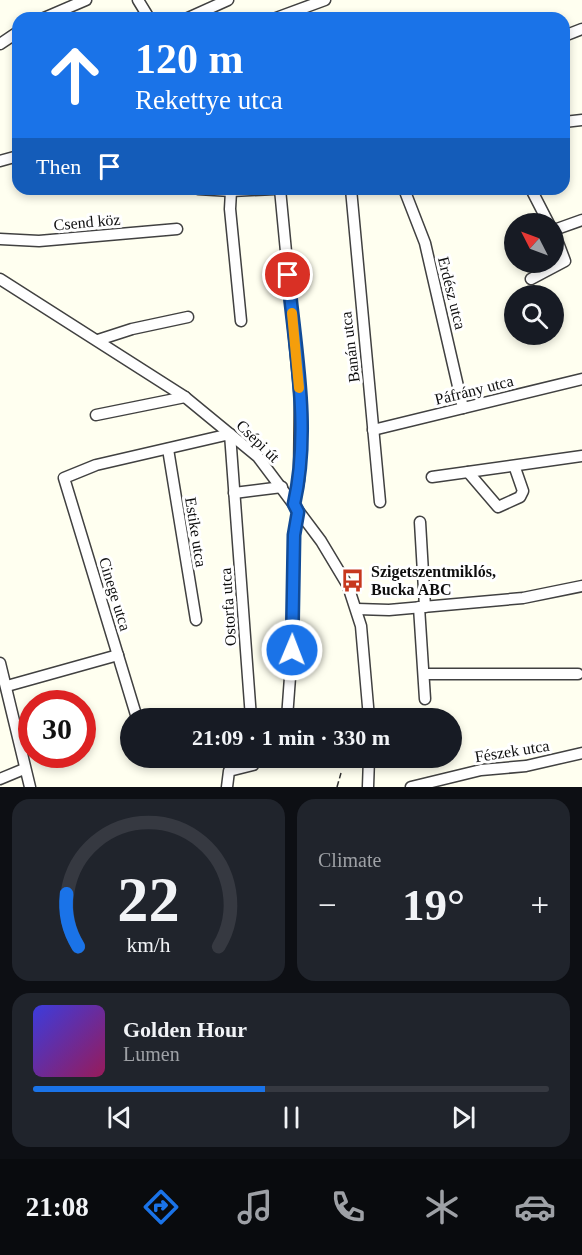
<!DOCTYPE html>
<html lang="en">
<head>
<meta charset="utf-8">
<style>
	:root { --surface:#171b24; --page:#20242c; --text:#f1f3f6; --muted:#9ea1a6; --line:#363941; --accent:#1a73e8 }
	body { margin:0; font-family:Georgia,serif; background:var(--page); color:var(--text); height:100vh; display:flex; flex-direction:column; font-size:22px; white-space:nowrap }
	* { box-sizing:border-box; margin:0 }
	p { font-size:20px; color:var(--muted) }
	.icon { flex:none; width:33px; height:33px; fill:none; stroke:currentColor; stroke-width:2; stroke-linecap:round; stroke-linejoin:round }
	.map { position:relative; height:787px; overflow:hidden }
	.sheet { display:flex; flex-direction:column; gap:12px; padding:12px; background:#0d0f14; flex:1 }
	.sheet>* { flex:none }
	.guide { position:absolute; left:12px; top:12px; width:558px; height:183px; border-radius:18px; box-shadow:0 3px 9px #0003; background:#1a73e8; color:#fff; overflow:hidden }
	.needle { width:39px; rotate:312deg }
	.buttons { position:absolute; left:504px; top:213px; display:grid; gap:12px }
	.buttons a { display:grid; place-items:center; width:60px; height:60px; border-radius:50%; background:var(--surface); box-shadow:0 3px 9px #0003; font-size:30px }
	.speed { position:absolute; left:18px; top:690px; display:flex; gap:12px; font-size:30px; font-weight:700; text-align:center }
	.speed>* { display:grid; place-content:center; width:78px; height:78px; border-radius:50%; background:var(--surface); box-shadow:0 3px 9px #0003; line-height:1 }
	.speed .limit { border:9px solid #d22; background:#fff; color:#111 }
	.pin { position:absolute; display:grid; place-items:center; width:51px; height:51px; color:#fff; margin:-26px; border:3px solid #fff; border-radius:50%; box-shadow:0 2px 6px #0007 }
	.me { position:absolute; width:66px; margin:-33px; rotate:1deg; stroke-linejoin:round; filter:drop-shadow(0 0 4px #0008) }
	.turn { display:flex; align-items:center; gap:21px; height:126px; padding:0 24px; font-size:27px }
	.turn .icon { width:78px; height:78px; stroke-width:2.5 }
	.turn b { display:block; font-size:42px; line-height:51px }
	.then { display:flex; align-items:center; height:57px; padding:0 24px; background:#0003; gap:12px; font-size:22px }
	.big { font-size:45px; font-weight:800; line-height:1.1 }
	.sheet .tile { flex:1; display:flex; flex-direction:column; justify-content:center; gap:9px; min-width:0; padding:0 21px; border-radius:18px; background:var(--page) }
	.sheet .dial { align-items:center; gap:0 }
	.dial svg { height:156px; overflow:visible; fill:none; stroke:var(--line); stroke-width:7; stroke-linecap:round; text-anchor:middle }
	.dial text { fill:var(--text); stroke:none }
	.song { display:flex; align-items:center; gap:18px }
	.cover { width:72px; height:72px; border-radius:9px; background:linear-gradient(135deg,hsl(240 70% 55%),hsl(330 70% 35%)) }
	.played { height:6px; border-radius:3px; background:linear-gradient(90deg,var(--accent) 45%,var(--line) 45%) }
	.keys { display:flex; justify-content:space-around; direction:ltr }
	.heat { display:flex; justify-content:space-between; align-items:center; font-size:33px; direction:ltr }
	.sheet .tiles { flex:1; display:grid; gap:12px; grid-template-columns:1fr 1fr }
	.tile:last-child { grid-column:span 2 }
	.trip { position:absolute; left:120px; top:708px; width:342px; height:60px; border-radius:30px; background:var(--surface); box-shadow:0 3px 9px #0003; font-weight:800; line-height:60px; text-align:center }
	.tab-bar { display:flex; height:96px; justify-content:space-around; align-items:center; background:#090b0e; color:var(--muted) }
	.tab-bar .icon { width:42px; height:42px }
	.tab-bar .current { color:var(--accent) }
	.tab-bar b { font-size:27px; color:var(--text) }
	.map>svg:first-child { display:block }
	.lines { fill:none; stroke-linecap:round; stroke-linejoin:round }
	.minor-casing { stroke:#414141; stroke-width:13 }
	.path { stroke:#303030; stroke-width:1.5; stroke-dasharray:6 3; stroke-linecap:butt }
	.minor { stroke:#fff; stroke-width:10 }
	.route-casing { stroke:#114b97; stroke-width:15 }
	.route { stroke:#1a73e8; stroke-width:10 }
	.slow { stroke:#f59e0b; stroke-width:10 }
	.labels { text-anchor:middle; dominant-baseline:central; stroke-width:6; stroke-linejoin:round; paint-order:stroke }
	.street-label { font-size:16px; fill:#0e0e0e; stroke:#fff }
	.poi-label { font-size:16px; font-weight:bold; fill:#0e0e0e; stroke:#fff; text-anchor:start }
</style>
</head>
<body>
<div class="map">
<svg width="582" height="787" viewBox="0 0 582 787">
	<rect width="100%" height="100%" fill="#fffff0"/>
	<g class="lines">
		<defs>
			<g id="minor">
				<polyline points="138,0 149,18"/>
				<polyline points="44,18 86,0"/>
				<polyline points="188,18 228,0"/>
				<polyline points="276,18 325,0"/>
				<polyline points="564,36 582,29"/>
				<polyline points="0,44 18,32"/>
				<polyline points="564,122 582,120"/>
				<polyline points="0,161 18,156"/>
				<polyline points="198,189 231,191 275,189"/>
				<polyline points="280,189 300,398 299,480 294,503"/>
				<polyline points="351,189 380,502"/>
				<polyline points="404,189 425,243 463,408"/>
				<polyline points="531,189 549,224"/>
				<polyline points="231,191 230,209 241,321"/>
				<polyline points="554,230 582,220"/>
				<polyline points="0,239 39,241 177,229"/>
				<polyline points="0,279 185,397 258,457 321,541 348,586 361,626 369,718"/>
				<polyline points="531,279 565,261 554,232"/>
				<polyline points="98,340 132,329 188,317"/>
				<polyline points="96,415 185,397"/>
				<polyline points="373,430 582,379"/>
				<polyline points="168,449 196,620"/>
				<polyline points="468,472 498,507 520,497 523,491 515,468"/>
				<polyline points="432,477 582,456"/>
				<polyline points="234,493 282,487"/>
				<polyline points="420,522 425,607"/>
				<polyline points="419,607 425,699"/>
				<polyline points="357,609 389,610 523,598 582,586"/>
				<polyline points="0,663 30,787"/>
				<polyline points="425,674 578,674"/>
				<polyline points="7,686 118,655"/>
				<polyline points="137,718 64,478 96,465 230,434 251,718"/>
				<polyline points="287,718 292,650 294,535 298,512"/>
				<polyline points="0,779 24,769"/>
				<polyline points="227,787 229,771 253,765 254,758"/>
				<polyline points="368,787 369,758"/>
				<polyline points="411,787 481,770 526,766 582,753"/>
			</g>
		</defs>
		<use href="#minor" class="minor-casing"/>
		<polyline class="path" points="337,787 341,773"/>
		<use href="#minor" class="minor"/>
	</g>
	<g class="lines">
		<defs>
			<path id="route" d="M 288,275 C 295,350 311,429 294,504 L 298,512 L 294,535 L 292,650"/>
		</defs>
		<use href="#route" class="route-casing"/>
		<use href="#route" class="route"/>
		<polyline class="slow" points="292,313 299,388"/>
	</g>
	<defs>
		<symbol id="bus-bare" viewBox="-9 -9 18 18"><path d="M-5-6H5V4H4V6H2V4H-2V6H-4V4H-5ZM-3.5-4V0h7V-4ZM-3.5 1.2v1.5H-2V1.2ZM2 1.2v1.5H3.5V1.2Z" fill="#c7381e" stroke="#fff" stroke-width="2.5" paint-order="stroke"/></symbol>
	</defs>
	<g fill-rule="evenodd">
		<use href="#bus-bare" x="336" y="564" width="33" height="33"/>
	</g>
	<g class="labels">
		<g class="street-label">
			<text transform="translate(87 222) rotate(-5)">Csend köz</text>
			<text transform="translate(452 293) rotate(76)">Erdész utca</text>
			<text transform="translate(350 347) rotate(-97)">Banán utca</text>
			<text transform="translate(474 390) rotate(-14)">Páfrány utca</text>
			<text transform="translate(258 441) rotate(44)">Csépi út</text>
			<text transform="translate(196 532) rotate(81)">Estike utca</text>
			<text transform="translate(115 594) rotate(73)">Cinege utca</text>
			<text transform="translate(228 607) rotate(-94)">Ostorfa utca</text>
			<text transform="translate(512 751) rotate(-9)">Fészek utca</text>
		</g>
		<g class="poi-label">
			<text x="371" y="571">Szigetszentmiklós,<tspan x="371" dy="18">Bucka ABC</tspan></text>
		</g>
	</g>
</svg>
<div class="buttons">
<a><svg class="needle" viewBox="-14 -14 28 28"><path d="M0-13l5 13h-10z" fill="#e53935"/><path d="M0 13l5-13h-10z" fill="#9ea1a6"/></svg></a>
<a><svg class="icon" aria-label="search" viewBox="0 0 24 24"><circle cx="10" cy="10" r="6"/><path d="M15 15l6 6"/></svg></a>
</div>
<div class="speed"><div class="limit">30</div></div>
<div class="pin" style="left:288px;top:275px;background:#d93025"><svg class="icon" aria-label="arrive" viewBox="0 0 24 24"><path d="M6 21V4h12l-3 4 3 4H6"/></svg></div>
<svg class="me" style="left:292px;top:650px" viewBox="-20 -20 40 40"><circle r="17" fill="#1a73e8" stroke="#fff" stroke-width="3"/><path d="M0-11L8 9 0 5-8 9z" fill="#fff"/></svg>
<div class="trip">21:09 · 1 min · 330 m</div>
<div class="guide">
<div class="turn"><svg class="icon" aria-label="ahead" viewBox="0 0 24 24"><path d="M12 20V5M6 11l6-6 6 6"/></svg><div><b>120 m</b>Rekettye utca</div></div>
<div class="then">Then<svg class="icon" aria-label="arrive" viewBox="0 0 24 24"><path d="M6 21V4h12l-3 4 3 4H6"/></svg></div>
</div>
</div>
<section class="sheet">
<div class="tiles">
<div class="tile dial"><svg viewBox="0 0 100 80">
<path d="M14 69A42 42 0 1 1 86 69"/>
<path d="M14 69A42 42 0 0 1 8 42" stroke="#1a73e8"/>
<text x="50" y="56" font-size="32" font-weight="700">22</text>
<text x="50" y="72" font-size="11">km/h</text>
</svg></div>
<div class="tile"><p>Climate</p>
<div class="heat"><a>−</a><b class="big">19°</b><a>+</a></div>
</div>
<div class="tile">
<div class="song"><i class="cover"></i><div><b>Golden Hour</b><p>Lumen</p></div></div>
<div class="played"></div>
<div class="keys"><svg class="icon" aria-label="previous" viewBox="0 0 24 24"><path d="M18 5L8 12l10 7zM5 5v14"/></svg><svg class="icon" aria-label="pause" viewBox="0 0 24 24"><path d="M8 5v14M16 5v14"/></svg><svg class="icon" aria-label="next" viewBox="0 0 24 24"><path d="M6 5l10 7-10 7zM19 5v14"/></svg></div>
</div>
</div>
</section>
<nav class="tab-bar">
<b>21:08</b>
<svg class="icon current" aria-label="directions" viewBox="0 0 24 24"><path d="M12 3l9 9-9 9-9-9zM9 14v-3h6M13 9l2 2-2 2"/></svg>
<svg class="icon" aria-label="music" viewBox="0 0 24 24"><path d="M9 18V5l10-2v13"/><circle cx="6" cy="18" r="3"/><circle cx="16" cy="16" r="3"/></svg>
<svg class="icon" aria-label="phone" viewBox="0 0 24 24"><path d="M5 4h4l2 5-3 2q2 4 5 5l2-3 5 2v4C11 20 4 13 5 4z"/></svg>
<svg class="icon" aria-label="climate" viewBox="0 0 24 24"><path d="M12 3v18M4 7l16 10M4 17L20 7"/></svg>
<svg class="icon" aria-label="car" viewBox="0 0 24 24"><path d="M5 17H2v-5l4-1 3-4h7l3 4 3 1v5h-3M9 17h6M6 11h13"/><circle cx="7" cy="17" r="2"/><circle cx="17" cy="17" r="2"/></svg>
</nav>
</body>
</html>
